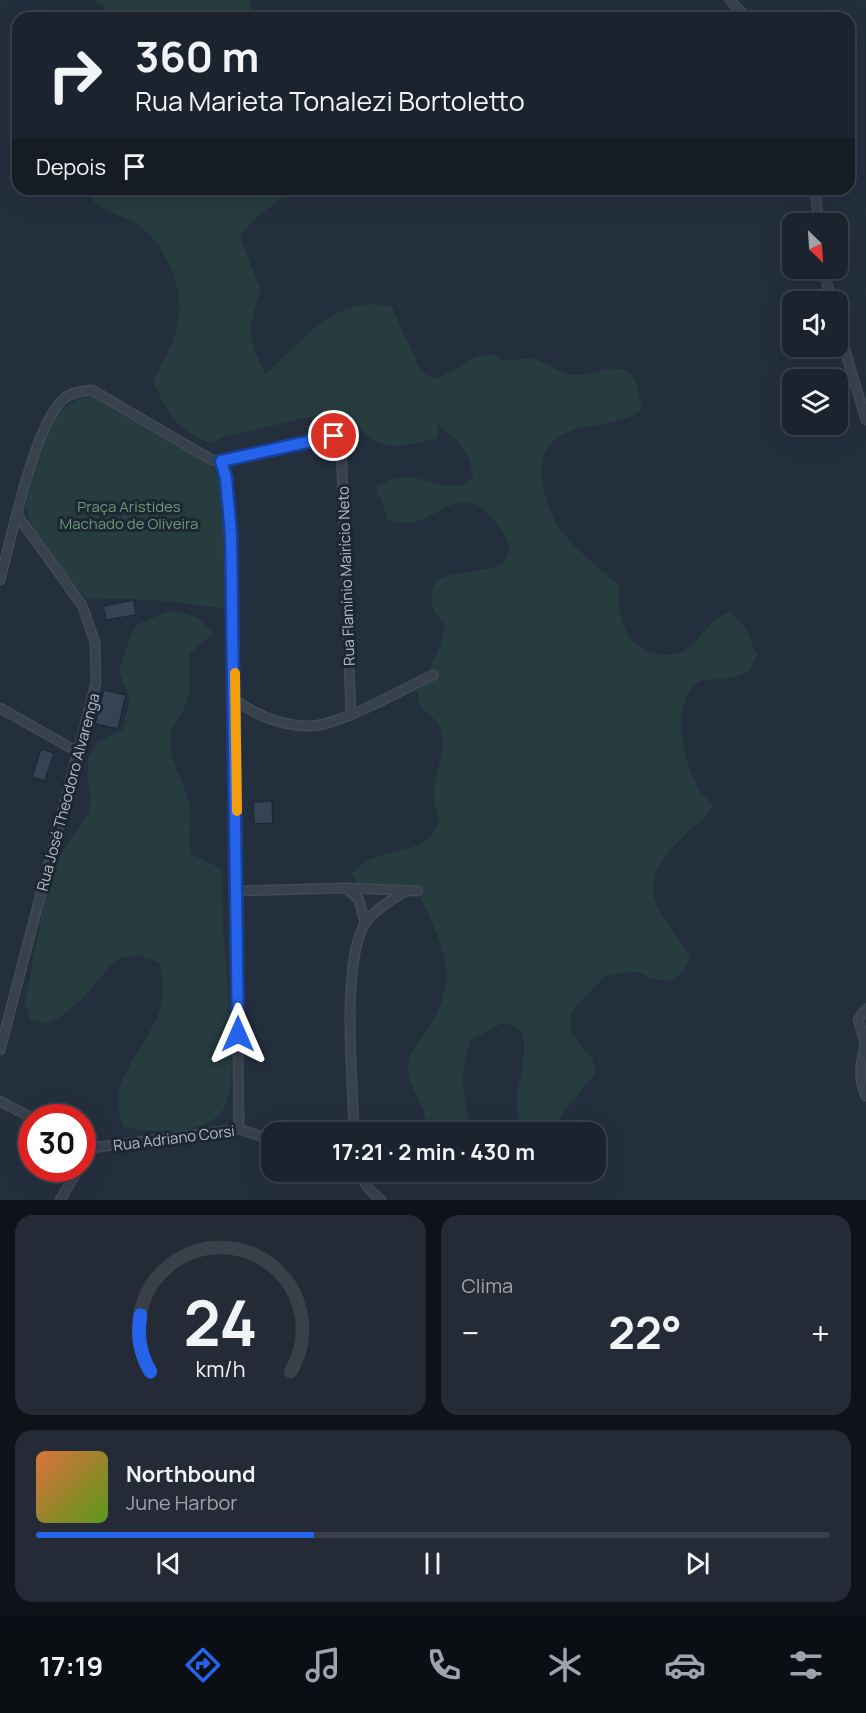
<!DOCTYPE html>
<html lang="pt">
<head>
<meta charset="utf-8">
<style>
	:root { --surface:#1b232e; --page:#242b36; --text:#f1f3f6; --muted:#a0a4aa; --line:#39404a; --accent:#2563eb }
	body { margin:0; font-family:Manrope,sans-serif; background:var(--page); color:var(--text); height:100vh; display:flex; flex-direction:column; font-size:22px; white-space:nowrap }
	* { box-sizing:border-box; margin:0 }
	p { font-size:20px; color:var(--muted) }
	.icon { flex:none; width:33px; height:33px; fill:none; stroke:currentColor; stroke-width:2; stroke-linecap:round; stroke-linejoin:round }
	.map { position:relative; height:1200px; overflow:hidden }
	.sheet { display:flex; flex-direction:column; gap:15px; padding:15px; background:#0f1319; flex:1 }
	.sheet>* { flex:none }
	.banner { position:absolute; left:12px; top:12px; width:843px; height:183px; border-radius:18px; box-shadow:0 6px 24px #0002,0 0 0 2px var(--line); background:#1b232e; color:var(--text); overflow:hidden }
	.needle { width:39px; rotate:155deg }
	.controls { position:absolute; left:782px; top:213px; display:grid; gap:12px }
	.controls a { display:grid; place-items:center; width:66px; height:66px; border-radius:12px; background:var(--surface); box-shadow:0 6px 24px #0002,0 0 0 2px var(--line); font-size:30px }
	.speed { position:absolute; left:18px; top:1104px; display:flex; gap:12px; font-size:30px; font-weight:700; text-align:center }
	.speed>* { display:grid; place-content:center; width:78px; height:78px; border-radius:50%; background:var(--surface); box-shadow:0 6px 24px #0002,0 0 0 2px var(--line); line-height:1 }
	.speed .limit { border:9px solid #d22; background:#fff; color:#111 }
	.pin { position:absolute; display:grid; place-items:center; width:51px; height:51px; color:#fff; margin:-26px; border:3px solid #fff; border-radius:50%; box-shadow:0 2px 6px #0007 }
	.me { position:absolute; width:66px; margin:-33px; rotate:0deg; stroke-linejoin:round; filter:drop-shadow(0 0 4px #0008) }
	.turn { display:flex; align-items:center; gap:21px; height:126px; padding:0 24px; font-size:27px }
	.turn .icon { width:78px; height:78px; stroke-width:2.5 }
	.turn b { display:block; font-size:42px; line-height:51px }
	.then { display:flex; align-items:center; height:57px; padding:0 24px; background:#0003; gap:12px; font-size:22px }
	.big { font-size:45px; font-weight:700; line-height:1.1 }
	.sheet .tile { flex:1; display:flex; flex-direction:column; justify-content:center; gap:9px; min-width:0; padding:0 21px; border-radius:18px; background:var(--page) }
	.sheet .dial { align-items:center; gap:0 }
	.dial svg { height:156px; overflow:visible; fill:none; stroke:var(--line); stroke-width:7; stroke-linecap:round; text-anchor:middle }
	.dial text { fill:var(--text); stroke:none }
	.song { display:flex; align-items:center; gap:18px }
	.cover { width:72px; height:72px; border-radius:9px; background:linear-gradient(135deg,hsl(20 70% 55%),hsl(90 70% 35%)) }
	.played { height:6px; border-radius:3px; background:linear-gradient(90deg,var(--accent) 35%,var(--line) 35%) }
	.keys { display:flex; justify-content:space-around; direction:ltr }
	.heat { display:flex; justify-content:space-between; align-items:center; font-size:33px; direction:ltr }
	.sheet .tiles { flex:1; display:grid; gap:15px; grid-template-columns:1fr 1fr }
	.tile:last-child { grid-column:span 2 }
	.trip { position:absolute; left:261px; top:1122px; width:345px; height:60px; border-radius:18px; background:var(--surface); box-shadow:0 6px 24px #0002,0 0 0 2px var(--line); font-weight:700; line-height:60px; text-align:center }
	.tab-bar { display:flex; height:96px; justify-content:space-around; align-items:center; background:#0b0e12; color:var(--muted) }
	.tab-bar .icon { width:42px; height:42px }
	.tab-bar .active { color:var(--accent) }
	.tab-bar b { font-size:27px; color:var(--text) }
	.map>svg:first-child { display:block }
	.green { fill:#263c3f }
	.building { fill:#364354; stroke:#1f2835; stroke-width:1.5 }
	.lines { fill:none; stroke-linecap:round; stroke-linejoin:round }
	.street-casing { stroke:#414a57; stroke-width:11 }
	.street { stroke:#38414e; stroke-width:8 }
	.route-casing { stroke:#184099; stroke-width:15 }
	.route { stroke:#2563eb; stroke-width:10 }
	.slow { stroke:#f59e0b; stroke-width:10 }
	.labels { text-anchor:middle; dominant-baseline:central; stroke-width:6; stroke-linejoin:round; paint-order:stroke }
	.park-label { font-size:15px; fill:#6b9a76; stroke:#1d2633 }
	.street-label { font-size:15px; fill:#b4bcc9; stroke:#1d2633 }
</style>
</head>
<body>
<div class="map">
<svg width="866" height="1200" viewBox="0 0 866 1200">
	<rect width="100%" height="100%" fill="#242f3e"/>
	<g class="green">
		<polygon points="94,0 250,0 252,18 115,18"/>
		<path d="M 86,189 L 294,189 C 276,205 251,216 240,237 L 261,291 C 246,332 247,334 265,374 C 303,341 337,292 392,307 L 422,373 L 438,379 L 476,357 L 493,354 L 500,360 C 510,361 523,358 533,359 C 547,362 559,374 576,375 C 593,376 610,363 627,371 C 638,377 640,399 642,410 C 616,429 579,420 555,440 C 529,460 546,512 563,533 C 579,552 599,569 618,584 C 618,612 621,643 653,653 C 665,656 674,656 685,650 C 703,640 708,617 731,612 L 746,629 L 757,655 L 749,671 C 742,673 735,678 727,679 C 717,680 703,677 695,684 C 668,709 685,786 713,804 C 707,818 699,821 689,831 C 663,857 638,881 664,918 C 673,931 679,943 691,955 L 684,971 L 671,981 L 653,979 L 637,972 L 620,973 L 604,977 L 581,1001 L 570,1016 L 571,1033 L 592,1058 L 596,1073 L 562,1113 L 555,1132 L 523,1132 C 506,1096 531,1070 522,1031 L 504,1022 L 471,1040 C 459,1072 461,1102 475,1132 L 428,1132 C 426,1125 425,1117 423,1110 C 417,1092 403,1077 410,1058 C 413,1048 421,1038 427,1030 C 450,992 453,970 435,930 C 428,914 426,902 414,890 L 360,887 L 351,874 C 377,846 404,857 428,839 C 432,836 435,828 439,824 C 438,813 432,797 434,787 C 440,752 457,733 421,708 L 417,692 C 429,669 442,651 445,624 C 430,610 428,600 436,580 C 458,570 481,574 504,563 L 510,547 C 501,526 481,493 453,504 C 438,510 424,522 406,523 C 400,524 394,521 388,520 L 376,487 C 409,466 423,485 455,486 C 461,487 468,482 473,479 C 470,450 459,443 438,424 L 437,438 C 394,450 380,452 348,417 L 314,416 L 227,436 L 211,443 C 176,430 168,414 153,381 C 163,362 176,339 179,317 C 184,285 162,238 134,222 C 117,213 92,210 86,189 Z"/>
		<path d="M 93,396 L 211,465 C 231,488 227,577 228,609 L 157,600 L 86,598 C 68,575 26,533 26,503 C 37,463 44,401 93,396 Z"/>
		<path d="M 170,611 C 190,613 201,617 213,634 L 189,654 C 188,670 193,689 186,704 C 182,714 174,722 171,733 C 166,757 182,777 188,799 C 194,817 187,835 191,854 L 222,869 C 223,893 222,918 224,942 C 226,978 241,1083 223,1110 C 205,1136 152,1134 124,1127 C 103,1085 144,1051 159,1013 C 165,997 164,980 160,963 C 120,944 113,964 88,992 C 76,1006 63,1016 47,1024 L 30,1019 L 25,1002 L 47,888 L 60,855 L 89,812 L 91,794 L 87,777 L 89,757 L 97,742 L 122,730 L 130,700 L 119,672 L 129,639 L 138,624 Z"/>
	</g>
	<g class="building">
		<polygon points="134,600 136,615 106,620 103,606"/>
		<polygon points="104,690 126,695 118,729 95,724"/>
		<polygon points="41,749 54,753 45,781 32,777"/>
		<polygon points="272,801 273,823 254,824 253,802"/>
	</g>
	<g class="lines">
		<defs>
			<g id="street">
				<polyline points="730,0 747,18"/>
				<polyline points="815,189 819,224"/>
				<polyline points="825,268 830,302"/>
				<polyline points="837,324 866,420"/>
				<polyline points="221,461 226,478 231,535 239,1129"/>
				<path d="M 0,580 C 11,540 35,420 65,398 C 73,392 83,391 92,390 L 212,460 L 221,461 L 334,436 L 341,442 L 351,714"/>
				<path d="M 235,700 C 256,715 282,726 309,726 C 337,727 405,688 433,675"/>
				<polyline points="0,708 78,752"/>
				<polyline points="346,888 359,900 365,924"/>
				<polyline points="237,891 345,888 418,891"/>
				<polyline points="866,1009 858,1020 866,1045"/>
				<path d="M 865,1044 C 861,1063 857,1078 866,1096"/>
				<polyline points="0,1050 96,683 95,642 82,605 18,516"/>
				<polyline points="0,1101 32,1118"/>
				<path d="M 354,1132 C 353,1081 341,968 364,925 C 373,910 392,899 407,891"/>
				<polyline points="82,1143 91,1148"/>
				<polyline points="82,1162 91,1148 239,1129 272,1140"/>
				<polyline points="357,1172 370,1190 381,1200"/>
				<polyline points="60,1200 79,1168"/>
			</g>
		</defs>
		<use href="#street" class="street-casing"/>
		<use href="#street" class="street"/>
	</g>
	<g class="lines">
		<defs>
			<polyline id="route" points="238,1034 231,535 226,478 221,461 334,436"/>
		</defs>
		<use href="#route" class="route-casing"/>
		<use href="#route" class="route"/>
		<polyline class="slow" points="235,673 237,811"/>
	</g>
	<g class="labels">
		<g class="park-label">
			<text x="129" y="506">Praça Aristides<tspan x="129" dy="17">Machado de Oliveira</tspan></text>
		</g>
		<g class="street-label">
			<text transform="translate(346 576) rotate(-92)">Rua Flamínio Mairício Neto</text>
			<text transform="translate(68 792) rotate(-75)">Rua José Theodoro Alvarenga</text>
			<text transform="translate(174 1138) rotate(-7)">Rua Adriano Corsi</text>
		</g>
	</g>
</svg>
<div class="controls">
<a><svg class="needle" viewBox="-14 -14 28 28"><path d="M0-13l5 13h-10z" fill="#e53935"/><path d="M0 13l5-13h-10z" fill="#a0a4aa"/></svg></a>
<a><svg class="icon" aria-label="sound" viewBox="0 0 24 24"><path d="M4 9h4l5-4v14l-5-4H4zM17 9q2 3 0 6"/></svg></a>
<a><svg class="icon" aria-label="layers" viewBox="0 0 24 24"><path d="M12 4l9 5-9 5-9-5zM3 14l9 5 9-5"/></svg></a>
</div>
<div class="speed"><div class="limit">30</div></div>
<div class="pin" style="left:334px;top:436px;background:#d93025"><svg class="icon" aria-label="arrive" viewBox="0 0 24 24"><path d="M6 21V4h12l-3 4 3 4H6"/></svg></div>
<svg class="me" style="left:238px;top:1034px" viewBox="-20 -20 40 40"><path d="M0-17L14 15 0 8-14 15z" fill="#2563eb" stroke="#fff" stroke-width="4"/></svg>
<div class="trip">17:21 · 2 min · 430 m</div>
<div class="banner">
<div class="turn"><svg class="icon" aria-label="right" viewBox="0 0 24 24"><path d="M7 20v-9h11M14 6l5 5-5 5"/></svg><div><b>360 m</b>Rua Marieta Tonalezi Bortoletto</div></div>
<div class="then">Depois<svg class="icon" aria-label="arrive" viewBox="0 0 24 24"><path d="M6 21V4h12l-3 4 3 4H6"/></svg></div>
</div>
</div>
<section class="sheet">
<div class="tiles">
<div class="tile dial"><svg viewBox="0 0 100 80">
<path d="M14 69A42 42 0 1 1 86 69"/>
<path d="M14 69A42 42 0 0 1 9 40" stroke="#2563eb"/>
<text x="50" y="56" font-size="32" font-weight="700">24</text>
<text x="50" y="72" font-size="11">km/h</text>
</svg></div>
<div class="tile"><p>Clima</p>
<div class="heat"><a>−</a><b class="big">22°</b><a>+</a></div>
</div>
<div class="tile">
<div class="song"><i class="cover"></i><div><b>Northbound</b><p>June Harbor</p></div></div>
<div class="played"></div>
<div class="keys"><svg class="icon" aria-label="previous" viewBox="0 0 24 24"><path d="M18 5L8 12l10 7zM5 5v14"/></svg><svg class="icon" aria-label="pause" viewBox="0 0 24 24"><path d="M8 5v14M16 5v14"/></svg><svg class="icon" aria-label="next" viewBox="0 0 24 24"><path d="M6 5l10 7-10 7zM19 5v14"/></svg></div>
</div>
</div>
</section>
<nav class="tab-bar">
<b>17:19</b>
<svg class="icon active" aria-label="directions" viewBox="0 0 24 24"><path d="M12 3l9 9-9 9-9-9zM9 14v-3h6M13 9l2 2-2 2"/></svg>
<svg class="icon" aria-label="music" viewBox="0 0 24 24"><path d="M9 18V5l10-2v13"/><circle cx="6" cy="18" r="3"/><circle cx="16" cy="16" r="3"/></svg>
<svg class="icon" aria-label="phone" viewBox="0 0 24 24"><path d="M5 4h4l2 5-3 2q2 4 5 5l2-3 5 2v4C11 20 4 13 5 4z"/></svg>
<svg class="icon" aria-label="climate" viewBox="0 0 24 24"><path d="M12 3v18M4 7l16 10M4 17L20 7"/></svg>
<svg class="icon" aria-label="car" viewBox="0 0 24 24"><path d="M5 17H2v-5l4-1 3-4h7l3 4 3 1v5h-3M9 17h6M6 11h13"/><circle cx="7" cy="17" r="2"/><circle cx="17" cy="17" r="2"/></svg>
<svg class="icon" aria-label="filters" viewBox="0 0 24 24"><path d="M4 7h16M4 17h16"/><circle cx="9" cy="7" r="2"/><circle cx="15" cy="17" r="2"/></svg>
</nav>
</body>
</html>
